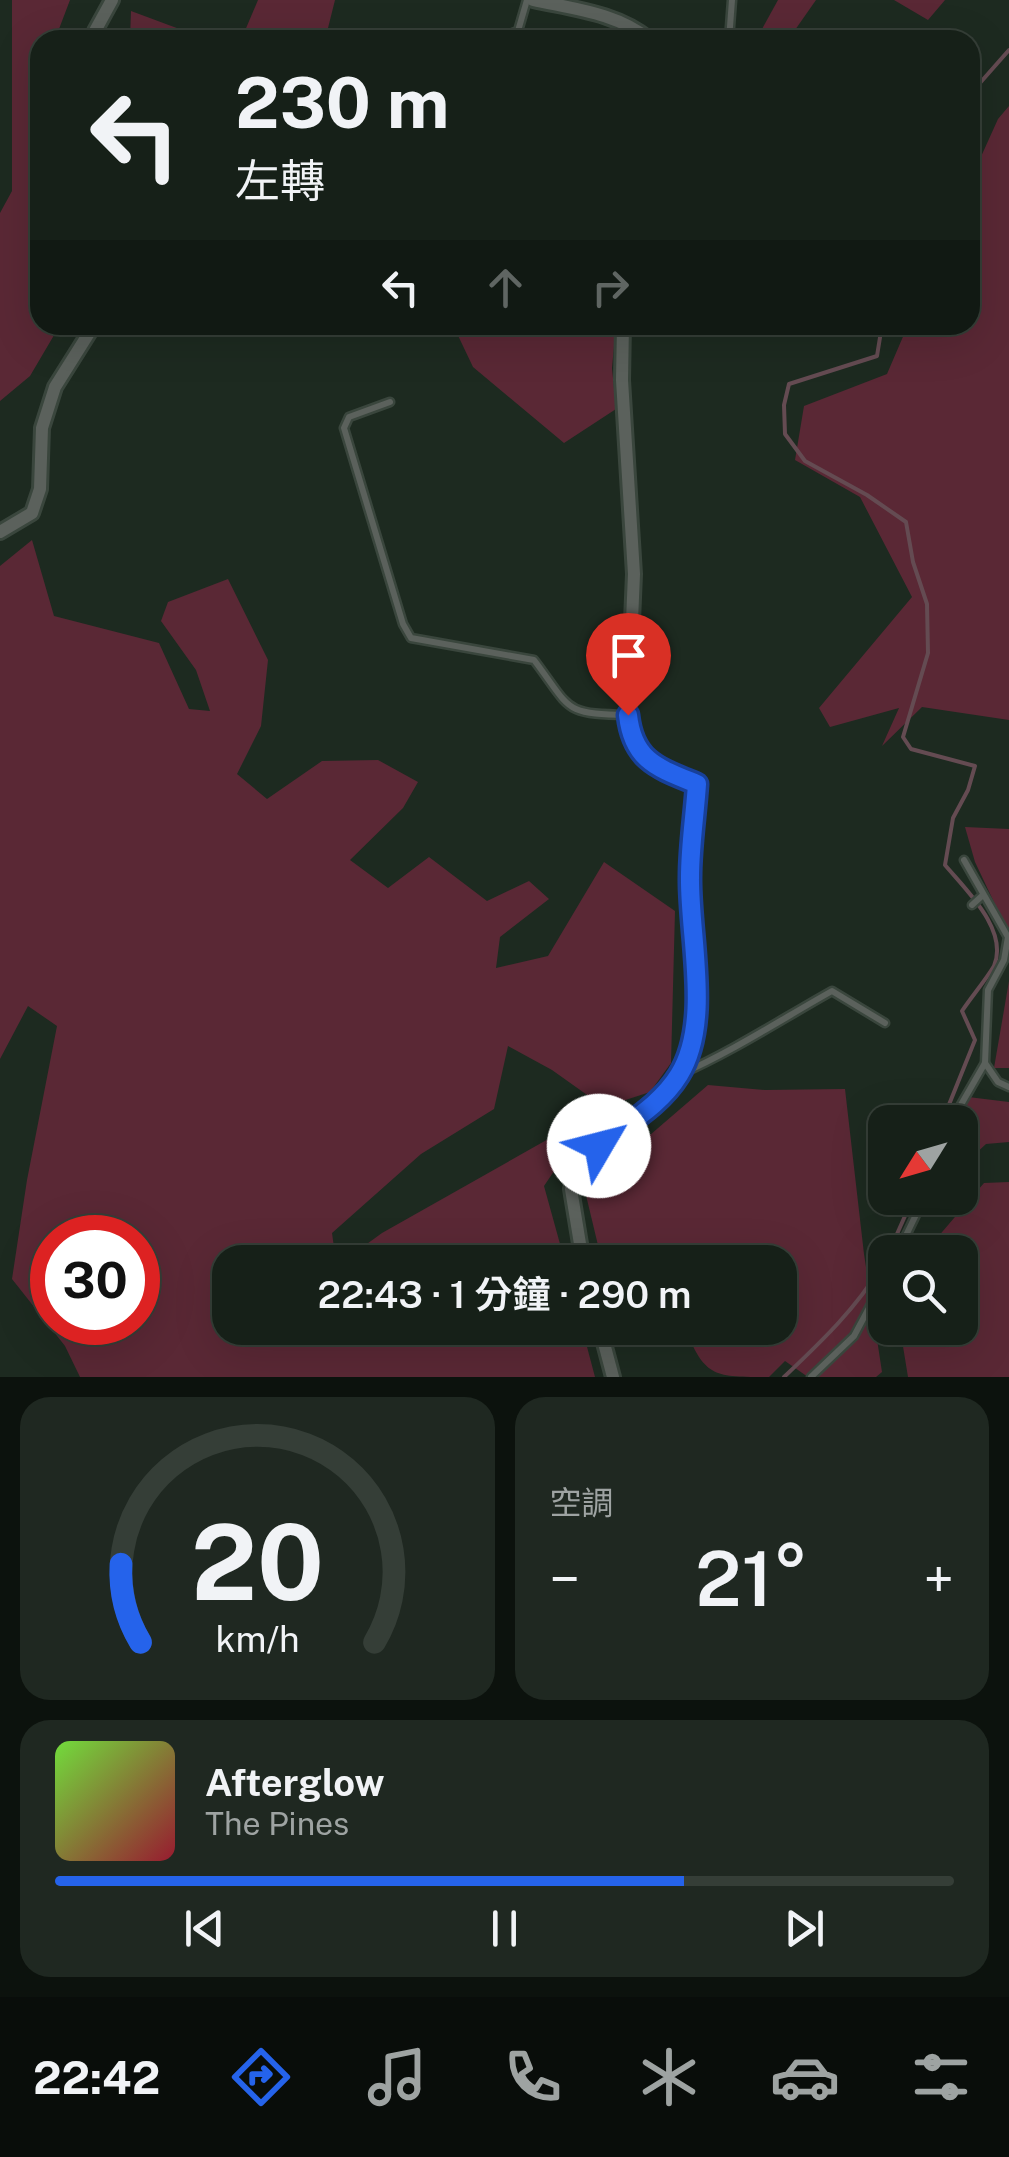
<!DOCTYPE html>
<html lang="zh-TW">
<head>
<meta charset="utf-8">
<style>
	:root { --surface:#162018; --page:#1f2821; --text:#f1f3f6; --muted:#9ea3a2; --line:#353e37; --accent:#2563eb }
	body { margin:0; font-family:"Public Sans","Noto Sans TC",sans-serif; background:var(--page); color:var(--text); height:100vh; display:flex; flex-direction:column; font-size:38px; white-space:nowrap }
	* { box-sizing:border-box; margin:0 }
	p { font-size:32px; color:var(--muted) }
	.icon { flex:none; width:55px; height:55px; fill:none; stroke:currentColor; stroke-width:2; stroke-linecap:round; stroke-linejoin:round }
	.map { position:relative; height:1377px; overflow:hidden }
	.side { display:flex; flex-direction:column; gap:20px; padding:20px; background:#0c120d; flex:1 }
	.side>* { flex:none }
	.hud { position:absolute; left:30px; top:30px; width:950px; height:305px; border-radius:30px; box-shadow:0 10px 40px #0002,0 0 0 2px var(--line); background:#162018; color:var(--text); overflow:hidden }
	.needle { width:65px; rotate:233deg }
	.tools { position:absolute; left:868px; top:1105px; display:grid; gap:20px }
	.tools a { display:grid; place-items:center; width:110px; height:110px; border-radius:20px; background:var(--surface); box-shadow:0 10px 40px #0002,0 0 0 2px var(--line); font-size:50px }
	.speed { position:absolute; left:30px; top:1215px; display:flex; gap:20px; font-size:50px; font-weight:700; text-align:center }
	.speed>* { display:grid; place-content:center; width:130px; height:130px; border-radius:50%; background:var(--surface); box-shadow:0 10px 40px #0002,0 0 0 2px var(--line); line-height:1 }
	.speed .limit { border:15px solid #d22; background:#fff; color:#111 }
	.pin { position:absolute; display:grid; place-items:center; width:85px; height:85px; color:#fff; margin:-102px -42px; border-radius:50% 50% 50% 0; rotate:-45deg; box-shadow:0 0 10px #0007 }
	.pin .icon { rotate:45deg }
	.me { position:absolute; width:110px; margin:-55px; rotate:53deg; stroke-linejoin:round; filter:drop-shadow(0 0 8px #0008) }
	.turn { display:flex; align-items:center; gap:35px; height:210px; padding:0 40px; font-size:45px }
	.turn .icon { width:130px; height:130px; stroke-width:2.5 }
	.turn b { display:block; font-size:70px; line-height:85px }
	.lanes { display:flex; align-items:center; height:95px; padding:0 40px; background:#0003; justify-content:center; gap:50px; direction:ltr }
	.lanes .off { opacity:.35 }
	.big { font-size:75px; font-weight:600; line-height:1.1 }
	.side .card { flex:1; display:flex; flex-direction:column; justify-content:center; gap:15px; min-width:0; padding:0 35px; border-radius:30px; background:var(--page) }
	.side .dial { align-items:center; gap:0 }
	.dial svg { height:260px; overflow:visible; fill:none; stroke:var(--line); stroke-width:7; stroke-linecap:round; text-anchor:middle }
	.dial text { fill:var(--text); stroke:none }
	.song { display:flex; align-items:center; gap:30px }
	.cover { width:120px; height:120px; border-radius:15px; background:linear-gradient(135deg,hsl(100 70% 55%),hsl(350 70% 35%)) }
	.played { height:10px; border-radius:5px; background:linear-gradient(90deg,var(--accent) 70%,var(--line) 70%) }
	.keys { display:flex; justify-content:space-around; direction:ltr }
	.heat { display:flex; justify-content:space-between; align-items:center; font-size:55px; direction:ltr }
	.side .tiles { flex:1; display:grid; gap:20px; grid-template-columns:1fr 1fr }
	.card:last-child { grid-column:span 2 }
	.trip { position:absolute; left:212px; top:1245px; width:585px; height:100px; border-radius:30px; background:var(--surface); box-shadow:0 10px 40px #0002,0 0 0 2px var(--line); font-weight:600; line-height:100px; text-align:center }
	.menu { display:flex; height:160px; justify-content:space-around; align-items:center; background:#090d0a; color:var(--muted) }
	.menu .icon { width:70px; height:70px }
	.menu .selected { color:var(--accent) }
	.menu b { font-size:45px; color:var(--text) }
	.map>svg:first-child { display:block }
	.green { fill:#5a2835; fill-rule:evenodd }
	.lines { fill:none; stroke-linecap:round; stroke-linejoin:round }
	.stream { stroke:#644b52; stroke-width:4 }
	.lane-casing { stroke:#3a463d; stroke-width:11 }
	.street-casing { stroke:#3a463d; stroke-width:18 }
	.lane { stroke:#5b615c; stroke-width:6 }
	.street { stroke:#5b615c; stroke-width:12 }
	.route-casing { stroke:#184099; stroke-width:25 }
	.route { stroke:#2563eb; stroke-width:18 }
</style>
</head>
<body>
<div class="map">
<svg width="1009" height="1377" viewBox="0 0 1009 1377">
	<rect width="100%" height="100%" fill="#1d2a20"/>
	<g class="green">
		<polygon points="12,0 70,0 59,29 62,40 40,40 40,325 60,325 30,376 0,401 0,213 12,191"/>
		<polygon points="258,0 335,0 325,40 241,40"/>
		<polygon points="778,0 816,0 788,40 756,40"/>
		<polygon points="894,0 945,0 928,20"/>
		<polygon points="131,11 209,40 130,40"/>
		<polygon points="1009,106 1009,720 922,707 882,746 899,708 830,727 819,708 912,597 860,497 795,460 804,406 887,374 908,325 970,325 970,181 998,119"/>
		<polygon points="453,325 616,325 612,368 616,409 564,443 473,367"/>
		<path d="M 32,540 L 54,616 L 159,643 L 189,709 L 210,711 L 196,670 L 161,621 L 168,602 L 228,579 L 268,660 L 261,726 L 237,774 L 267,799 L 322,761 L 378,760 L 418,782 L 403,808 L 350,860 L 388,888 L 429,857 L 487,901 L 529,881 L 549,899 L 500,937 L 496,968 L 548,956 L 604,862 L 675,911 L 671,1063 L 650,1092 L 604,1107 L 552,1070 L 508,1046 L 494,1109 L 421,1154 L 332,1233 L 336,1262 L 230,1262 L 230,1328 L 582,1328 L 595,1377 L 80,1377 L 65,1346 L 12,1279 L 27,1180 L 57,1026 L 28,1006 L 0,1059 L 0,566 ZM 52,1238 L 138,1238 L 138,1322 L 52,1322 Z"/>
		<polygon points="965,827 1009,829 1009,934 975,862"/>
		<polygon points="1009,981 1009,1068 994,1068"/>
		<path d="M 708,1085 L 765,1090 L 845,1089 L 864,1254 L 882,1372 L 876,1377 L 808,1377 L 785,1361 L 769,1377 C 713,1377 705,1377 685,1328 L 780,1328 L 780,1262 L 602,1262 L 585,1191 Z"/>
		<polygon points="960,1096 1009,1102 1009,1142 986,1144 960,1168 960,1122 957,1122"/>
		<polygon points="566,1129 581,1131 544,1186 565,1262 342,1262 382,1233"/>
		<polygon points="1009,1182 1009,1377 908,1377 900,1328 960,1328 960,1252 925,1252 984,1183"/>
	</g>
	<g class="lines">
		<g class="stream">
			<polyline points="970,143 976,134 972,92 1009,50"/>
			<path d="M 882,325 L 877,356 L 789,384 L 784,405 L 785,434 L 805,461 L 867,495 L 906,522 L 913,562 L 927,604 L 928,653 L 903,737 L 911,749 L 975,766 L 968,790 L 953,818 L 945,865 C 966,890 1009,930 994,966 C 985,981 972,996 962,1011 L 975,1040 L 942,1122"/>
			<polyline points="889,1252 913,1198"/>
			<path d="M 784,1377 C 821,1342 860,1305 885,1260"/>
		</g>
		<defs>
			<g id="lane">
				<polyline points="492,40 518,31 527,0"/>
				<polyline points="729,40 732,0"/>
				<polyline points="848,40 850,34 938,36"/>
				<path d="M 390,402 L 349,417 L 344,428 L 403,624 L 411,638 L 534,660 C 572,710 562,714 628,715"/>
				<polyline points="972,905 983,895"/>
				<polyline points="985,1063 998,1082 1009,1087"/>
				<path d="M 681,1074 C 733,1051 782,1019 832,991 L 885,1023"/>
				<polyline points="951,1122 985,1063 988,990 1004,960 1008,937 964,860"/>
				<polyline points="898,1252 924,1198"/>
				<polyline points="811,1377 854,1336 885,1278"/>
			</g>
			<g id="street">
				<path d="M 533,0 C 574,9 617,13 650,40"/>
				<polyline points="96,40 95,31 112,0"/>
				<polyline points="0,532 32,513 40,489 42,428 55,387 94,325"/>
				<path d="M 583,1262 L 571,1189 L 582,1160 L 654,1105 L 680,1074 L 693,1041 L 696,986 L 690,877 L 697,784 C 658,768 633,761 628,715 L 634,574 L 622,380 L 623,325"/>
				<polyline points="600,1328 613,1377"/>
			</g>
		</defs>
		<use href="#lane" class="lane-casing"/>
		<use href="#street" class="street-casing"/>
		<use href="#lane" class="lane"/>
		<use href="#street" class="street"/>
	</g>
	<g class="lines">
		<defs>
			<path id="route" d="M 599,1146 C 626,1124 660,1106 679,1075 C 712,1022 689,936 690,877 C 690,846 695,815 697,784 C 658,768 633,761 628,715"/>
		</defs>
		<use href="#route" class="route-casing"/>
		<use href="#route" class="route"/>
	</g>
</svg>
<div class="tools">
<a><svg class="needle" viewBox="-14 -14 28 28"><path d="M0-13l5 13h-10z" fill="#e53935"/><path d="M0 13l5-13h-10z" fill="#9ea3a2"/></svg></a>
<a><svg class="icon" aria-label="search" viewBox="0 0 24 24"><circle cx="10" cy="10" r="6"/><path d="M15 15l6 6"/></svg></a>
</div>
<div class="speed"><div class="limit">30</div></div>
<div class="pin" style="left:628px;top:715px;background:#d93025"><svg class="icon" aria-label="arrive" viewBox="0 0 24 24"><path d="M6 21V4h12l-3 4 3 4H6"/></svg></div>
<svg class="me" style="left:599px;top:1146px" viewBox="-20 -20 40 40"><circle r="19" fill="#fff"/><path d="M0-13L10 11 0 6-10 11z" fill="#2563eb"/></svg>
<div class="trip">22:43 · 1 分鐘 · 290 m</div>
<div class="hud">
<div class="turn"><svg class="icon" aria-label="left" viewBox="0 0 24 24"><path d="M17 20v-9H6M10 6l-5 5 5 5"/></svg><div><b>230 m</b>左轉</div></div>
<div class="lanes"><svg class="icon" aria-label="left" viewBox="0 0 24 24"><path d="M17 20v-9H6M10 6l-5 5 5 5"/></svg><svg class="icon off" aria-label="ahead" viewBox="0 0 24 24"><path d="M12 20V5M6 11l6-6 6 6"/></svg><svg class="icon off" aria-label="right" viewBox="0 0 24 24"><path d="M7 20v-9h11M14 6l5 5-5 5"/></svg></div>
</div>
</div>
<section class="side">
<div class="tiles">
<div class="card dial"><svg viewBox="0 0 100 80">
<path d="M14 69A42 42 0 1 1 86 69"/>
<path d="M14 69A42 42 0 0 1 8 45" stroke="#2563eb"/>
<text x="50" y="56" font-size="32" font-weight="700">20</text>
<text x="50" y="72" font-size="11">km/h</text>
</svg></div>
<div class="card"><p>空調</p>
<div class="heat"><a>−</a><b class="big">21°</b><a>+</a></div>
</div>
<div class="card">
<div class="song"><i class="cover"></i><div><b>Afterglow</b><p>The Pines</p></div></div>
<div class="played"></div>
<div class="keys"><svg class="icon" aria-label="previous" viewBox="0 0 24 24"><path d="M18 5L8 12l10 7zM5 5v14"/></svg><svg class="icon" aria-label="pause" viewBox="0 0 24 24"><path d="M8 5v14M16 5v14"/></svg><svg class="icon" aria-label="next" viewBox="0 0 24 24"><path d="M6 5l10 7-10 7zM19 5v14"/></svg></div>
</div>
</div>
</section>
<nav class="menu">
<b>22:42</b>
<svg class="icon selected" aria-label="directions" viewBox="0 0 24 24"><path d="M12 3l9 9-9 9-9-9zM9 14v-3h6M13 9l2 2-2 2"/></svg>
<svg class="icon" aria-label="music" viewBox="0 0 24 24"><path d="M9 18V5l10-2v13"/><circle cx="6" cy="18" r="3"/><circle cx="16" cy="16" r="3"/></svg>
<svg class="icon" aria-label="phone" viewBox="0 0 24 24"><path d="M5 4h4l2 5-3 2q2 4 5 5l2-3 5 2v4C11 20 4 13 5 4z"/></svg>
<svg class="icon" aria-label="climate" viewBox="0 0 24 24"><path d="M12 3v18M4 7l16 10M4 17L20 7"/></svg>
<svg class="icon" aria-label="car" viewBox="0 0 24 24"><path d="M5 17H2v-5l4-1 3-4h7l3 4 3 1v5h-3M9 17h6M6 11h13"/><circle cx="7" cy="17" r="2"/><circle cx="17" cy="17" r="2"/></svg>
<svg class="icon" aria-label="filters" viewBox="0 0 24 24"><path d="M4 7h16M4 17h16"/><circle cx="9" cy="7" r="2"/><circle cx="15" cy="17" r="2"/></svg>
</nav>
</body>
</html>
